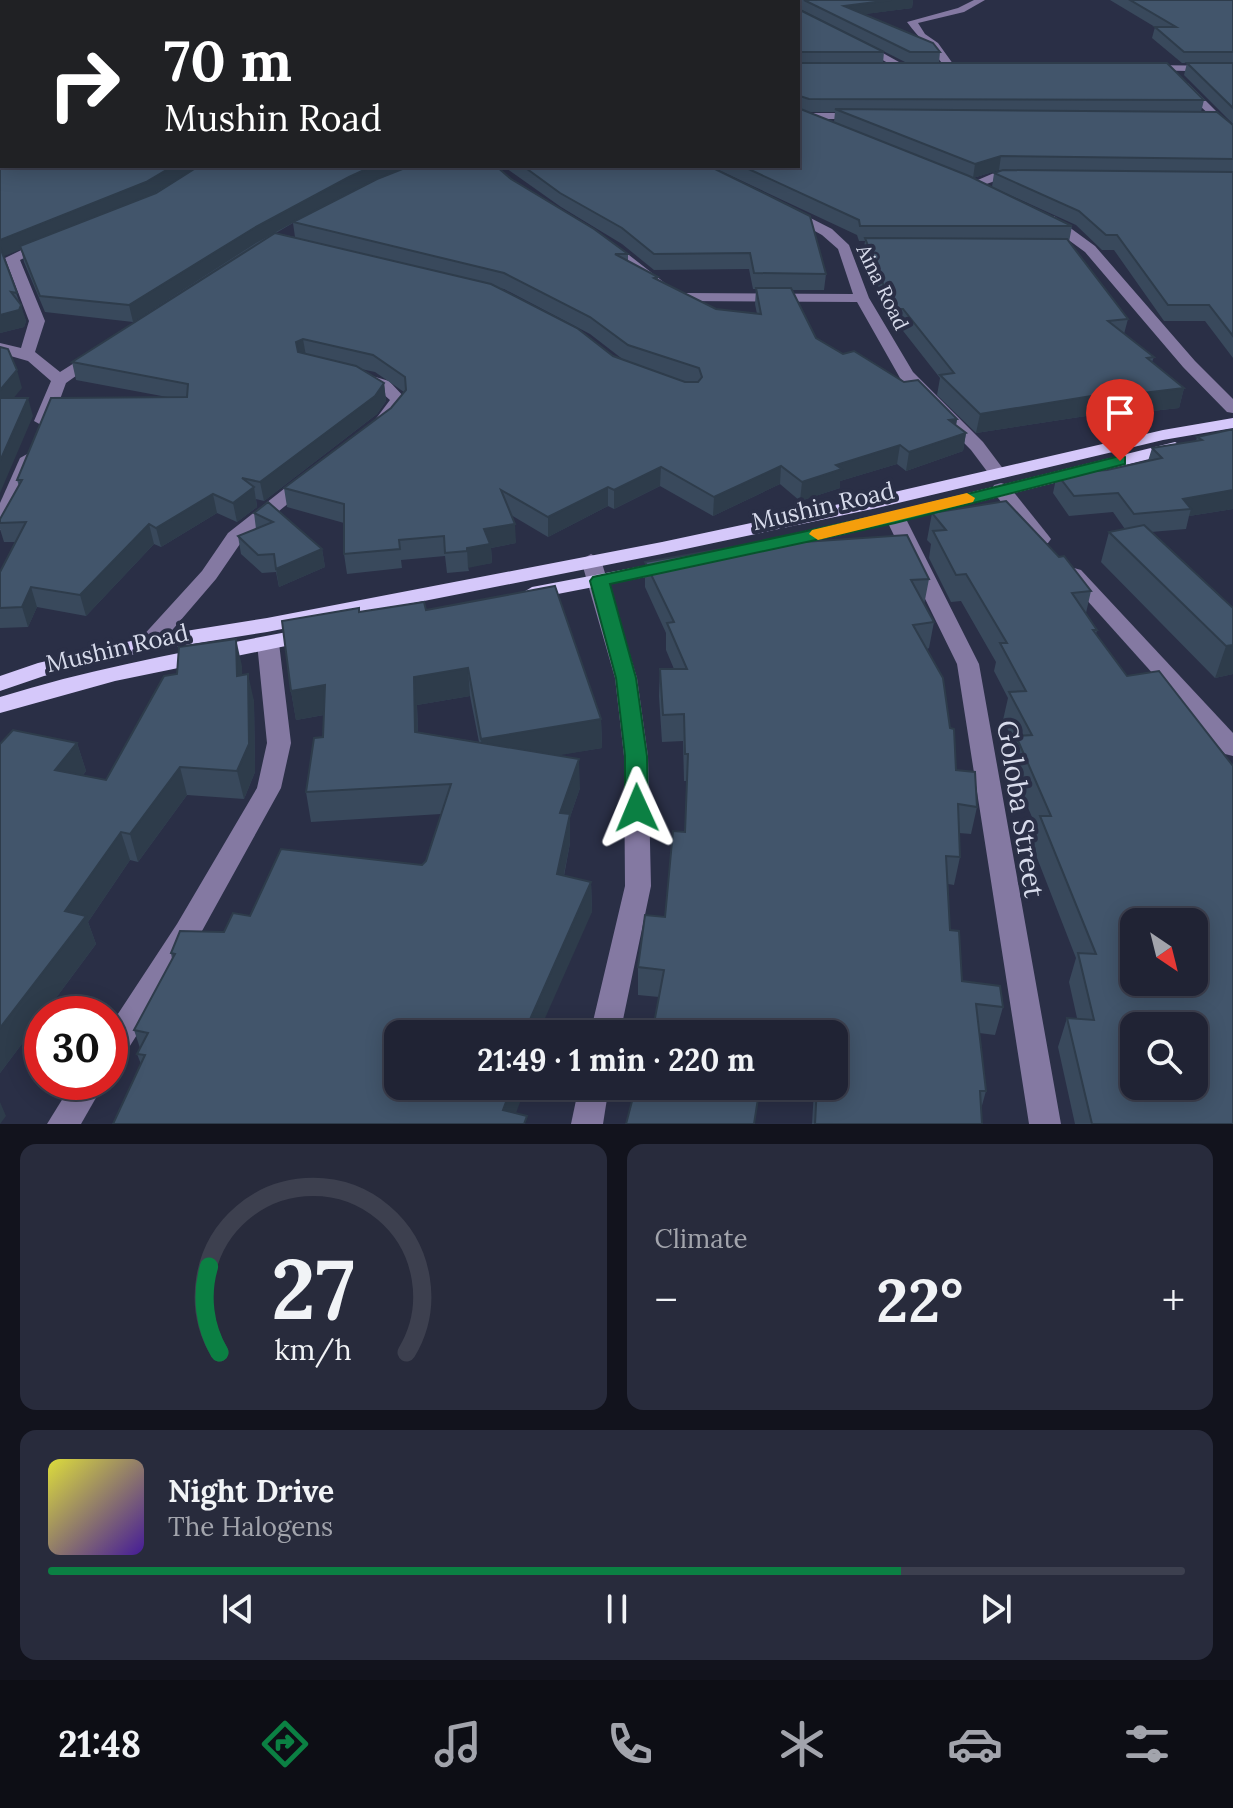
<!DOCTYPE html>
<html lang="en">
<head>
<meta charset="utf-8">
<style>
	:root { --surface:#202334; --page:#282b3c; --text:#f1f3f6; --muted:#a2a4ac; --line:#3d404f; --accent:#0b8043 }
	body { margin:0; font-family:Lora,serif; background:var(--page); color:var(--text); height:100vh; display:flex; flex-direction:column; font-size:30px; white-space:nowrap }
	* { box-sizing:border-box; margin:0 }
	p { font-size:26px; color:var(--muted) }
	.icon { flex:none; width:44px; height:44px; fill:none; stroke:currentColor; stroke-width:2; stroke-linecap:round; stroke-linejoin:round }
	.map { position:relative; height:1124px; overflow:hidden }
	.details { display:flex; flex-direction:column; gap:20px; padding:20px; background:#12131d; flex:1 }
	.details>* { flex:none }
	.guide { position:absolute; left:0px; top:0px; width:800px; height:168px; box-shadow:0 4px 20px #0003,0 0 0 2px var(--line); background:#202124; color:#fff; overflow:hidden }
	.needle { width:52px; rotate:145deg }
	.buttons { position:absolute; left:1120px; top:908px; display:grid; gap:16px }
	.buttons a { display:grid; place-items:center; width:88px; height:88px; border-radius:16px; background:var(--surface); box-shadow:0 4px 20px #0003,0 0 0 2px var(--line); font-size:40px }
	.speed { position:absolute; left:24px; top:996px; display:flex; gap:16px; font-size:40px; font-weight:700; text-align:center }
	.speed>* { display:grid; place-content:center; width:104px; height:104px; border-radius:50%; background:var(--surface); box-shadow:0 4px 20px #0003,0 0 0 2px var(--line); line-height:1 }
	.speed .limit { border:12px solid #d22; background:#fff; color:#111 }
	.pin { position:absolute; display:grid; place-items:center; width:68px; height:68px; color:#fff; margin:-82px -34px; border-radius:50% 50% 50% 0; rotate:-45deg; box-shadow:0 0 8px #0007 }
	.pin .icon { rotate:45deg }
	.me { position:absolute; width:88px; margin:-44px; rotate:359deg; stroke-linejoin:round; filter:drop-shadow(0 0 6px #0008) }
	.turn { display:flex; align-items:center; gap:28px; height:168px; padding:0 32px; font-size:36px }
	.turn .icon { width:104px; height:104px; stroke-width:2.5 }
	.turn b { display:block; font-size:56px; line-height:68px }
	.big { font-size:60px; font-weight:800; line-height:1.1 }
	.details .tile { flex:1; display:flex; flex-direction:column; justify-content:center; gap:12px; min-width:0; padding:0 28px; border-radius:16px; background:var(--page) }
	.details .dial { align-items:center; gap:0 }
	.dial svg { height:208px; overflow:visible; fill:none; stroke:var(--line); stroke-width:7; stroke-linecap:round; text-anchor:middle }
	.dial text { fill:var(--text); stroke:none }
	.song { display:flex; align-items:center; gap:24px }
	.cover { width:96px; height:96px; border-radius:12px; background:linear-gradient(135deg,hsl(60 70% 55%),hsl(260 70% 35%)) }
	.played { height:8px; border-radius:4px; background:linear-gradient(90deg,var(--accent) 75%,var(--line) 75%) }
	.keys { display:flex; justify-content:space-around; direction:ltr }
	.heat { display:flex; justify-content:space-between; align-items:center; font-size:44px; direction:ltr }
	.details .tiles { flex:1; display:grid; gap:20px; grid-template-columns:1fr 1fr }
	.tile:last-child { grid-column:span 2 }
	.trip { position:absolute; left:384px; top:1020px; width:464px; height:80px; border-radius:16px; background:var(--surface); box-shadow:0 4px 20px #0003,0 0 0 2px var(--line); font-weight:800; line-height:80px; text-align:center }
	.dock { display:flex; height:128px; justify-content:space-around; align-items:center; background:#0d0e15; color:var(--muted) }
	.dock .icon { width:56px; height:56px }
	.dock .on { color:var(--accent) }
	.dock b { font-size:36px; color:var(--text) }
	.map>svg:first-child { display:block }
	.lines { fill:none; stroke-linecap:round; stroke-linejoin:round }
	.minor { fill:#8479a2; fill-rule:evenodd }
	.major { fill:#d5c8fa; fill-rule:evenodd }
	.wall { fill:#39495c; fill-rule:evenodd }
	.shaded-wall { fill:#2e3c4b }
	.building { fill:#42556b; stroke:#2e3c4b; stroke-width:2; fill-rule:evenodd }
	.route { fill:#0b8043; stroke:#07532c; stroke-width:2 }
	.slow { fill:#f59e0b }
	.labels { text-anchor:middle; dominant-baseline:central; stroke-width:8; stroke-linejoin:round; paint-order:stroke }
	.far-street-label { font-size:20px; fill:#d7dbeb; stroke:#2a2f46 }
	.street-label { font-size:24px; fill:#d7dbeb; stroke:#2a2f46 }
	.near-street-label { font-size:28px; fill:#d7dbeb; stroke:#2a2f46 }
</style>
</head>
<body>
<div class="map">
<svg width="1233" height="1124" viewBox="0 0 1233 1124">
	<rect width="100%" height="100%" fill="#2a2f46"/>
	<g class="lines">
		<g class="minor">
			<path d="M 974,0 L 985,0 L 964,12 L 918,23 L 925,34 L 938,43 L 956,68 L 947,70 C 935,52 920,40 907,22 L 958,8 Z"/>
			<polygon points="857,42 863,42 908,67 899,69 857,46"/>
			<polygon points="1146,65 1233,66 1233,72 1142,70"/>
			<polygon points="1180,83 1188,83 1233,128 1233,137 1180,87"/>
			<polygon points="798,113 860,113 865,116 860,119 800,119"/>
			<polygon points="994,173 1021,173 1027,177 1021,181 995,181 972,189 966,185"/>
			<polygon points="789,207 832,229 849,245 869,298 913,372 983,442 1007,474 1004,478 992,478 971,450 900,378 857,302 682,301 660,293 599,244 611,241 670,287 684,293 853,294 838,249 822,235 784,214 784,208"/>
			<polygon points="1044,216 1054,216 1095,246 1195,361 1233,399 1233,413 1227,412 1183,367 1085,252 1044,222"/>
			<polygon points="42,240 54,243 20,260 45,321 35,352 60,372 90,353 96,351 104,356 66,383 52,421 43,426 34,421 51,381 28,361 0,353 0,343 21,348 29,321 5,258"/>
			<path d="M 359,372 L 389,381 L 406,399 L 405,406 L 390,424 L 378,424 L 375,420 L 390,400 C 375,385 363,387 351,377 Z"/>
			<polygon points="29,453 38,458 10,524 0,530 0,503 20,458"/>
			<polygon points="305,475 314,481 311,485 242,541 216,579 156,649 140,649 137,644 140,639 202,571 228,533 299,477"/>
			<polygon points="1001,483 1008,485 1048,535 1051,539 1048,543 1034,543 994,493 992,489 994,485"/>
			<polygon points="895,511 905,517 979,664 1061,1124 1029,1124 957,664 885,517"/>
			<polygon points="591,554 601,560 637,678 648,756 651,886 620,1034 590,1034 625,886 624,756 615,678 581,560"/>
			<polygon points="1074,568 1081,570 1233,733 1233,756 1225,754 1067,578 1064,574 1067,570"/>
			<polygon points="268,636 276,638 279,643 291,743 281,788 197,940 121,1060 110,1064 110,1026 177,924 257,788 267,743 257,643 260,638"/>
			<polygon points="73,1082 105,1082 81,1124 47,1124"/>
			<polygon points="579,1086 609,1086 603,1124 571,1124"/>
		</g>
		<g class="major">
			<polygon points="1233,418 1233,428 1163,440 877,508 662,554 267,632 148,651 44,676 0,691 0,676 38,663 148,637 267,618 662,542 877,496 1163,430"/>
			<polygon points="1175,442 1184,447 1181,451 895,523 728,560 718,554 728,548 895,511"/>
			<polygon points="669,561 676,563 679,567 676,571 532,599 522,593 532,587"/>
			<path d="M 312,627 L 323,634 L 320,639 L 115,681 L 0,713 L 0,697 C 102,665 207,648 312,627 Z"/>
		</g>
	</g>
	<g class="wall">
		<path d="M 0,0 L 913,0 L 912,8 L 864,14 L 940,52 L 939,63 L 1204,100 L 1201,112 L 1233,125 L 1233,358 L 1205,321 L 1164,321 L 1114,250 L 1102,250 L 1076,225 L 992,187 L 994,173 L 1047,171 L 999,170 L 973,178 L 1072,226 L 1069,242 L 1128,319 L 1124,334 L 1154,357 L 1152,362 L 1184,388 L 1179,408 L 1089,418 L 1086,416 L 976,433 L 937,395 L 940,378 L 900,327 L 891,327 L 863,255 L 865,241 L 859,241 L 857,235 L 710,166 L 798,166 L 798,9 L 884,52 L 883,63 L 907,63 L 798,8 L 2,166 L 511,179 L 628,254 L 628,261 L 658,277 L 658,280 L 716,309 L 757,314 L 755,304 L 756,289 L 753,289 L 749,269 L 654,270 L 622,244 L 561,207 L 503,166 L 709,166 L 826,274 L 824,290 L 792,290 L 816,338 L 957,419 L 956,425 L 966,433 L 963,451 L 906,471 L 897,464 L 840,481 L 840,488 L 800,501 L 780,484 L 713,516 L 660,486 L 614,509 L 608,506 L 548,537 L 511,515 L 516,543 L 491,548 L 492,563 L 468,567 L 469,571 L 447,573 L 445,556 L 401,560 L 402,568 L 347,574 L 344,554 L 344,523 L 287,507 L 284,488 L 391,408 L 404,392 L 375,372 L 361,369 L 384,383 L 386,401 L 377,414 L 264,501 L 256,499 L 257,507 L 237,522 L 217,513 L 161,547 L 154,544 L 86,616 L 37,607 L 28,627 L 0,628 L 0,572 L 15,542 L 4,542 L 0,529 L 0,519 L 19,486 L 17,480 L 167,397 L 76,380 L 72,362 L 269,236 L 133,322 L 45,312 L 24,262 L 21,249 L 3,256 L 26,321 L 24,327 L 0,333 ZM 808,112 L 835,112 L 834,122 ZM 370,183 L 314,212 L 351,191 ZM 293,223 L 295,237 L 276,233 ZM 497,288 L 504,289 L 590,334 L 625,361 L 613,356 Z"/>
		<polygon points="1110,0 1233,0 1233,124 1184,75 1187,63 1182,63 1152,38 1155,27"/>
		<polygon points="1233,430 1233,509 1189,516 1186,529 1151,532 1233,608 1233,674 1215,678 1101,562 1109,532 1125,529 1113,512 1069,516 1053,493 1057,474 1107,470 1148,461 1152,448 1196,441 1197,437"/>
		<polygon points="268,502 322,549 325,567 279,587 276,572 262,573 241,554 238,536 256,529 254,513"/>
		<polygon points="932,513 1091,591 1086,613 1097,630 1096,634 1233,1124 1075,1124 1058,1047 1067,1018 1077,1018 1069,982 1076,958 1032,845 1037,829 1010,765 1015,744 1003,720 1008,698 994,671 996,662 961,601 951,602 929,558 931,544 927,540"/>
		<polygon points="741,550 929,579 924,605 934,622 929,648 927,649 956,770 977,807 971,834 959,833 960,857 954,885 948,884 950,930 962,981 1003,1007 995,1035 979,1033 986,1091 981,1109 982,1124 812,1124 814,1090 789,1086 834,1086 834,1034 659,997 638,995 638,967 665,917 685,832 687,781 684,781 683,741 662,742 659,696 660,669 674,669 666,650 666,633 645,587 645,562"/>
		<path d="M 426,610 L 601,719 L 602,748 L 557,755 L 580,788 L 570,817 L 570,843 L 564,876 L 591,882 L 592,912 L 398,1034 L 516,1113 L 141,1064 L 137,1054 L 140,1048 L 134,1030 L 172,959 L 171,953 L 224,932 L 250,916 L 422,865 L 426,861 L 441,814 L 311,822 L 306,792 L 323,737 L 324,715 L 296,720 L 291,691 L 359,612 ZM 470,696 L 479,742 L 418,732 L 417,705 Z"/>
		<polygon points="242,666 242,675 254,701 255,772 244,799 187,795 138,862 130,860 88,922 96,944 44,1014 42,1014 42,1017 0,1073 0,744 77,743 86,771 83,775 106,780"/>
	</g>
	<g class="shaded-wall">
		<polygon points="891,0 913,0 912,8 843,17 844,6"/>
		<polygon points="1001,156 999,170 973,178 975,164"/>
		<polygon points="173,166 200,166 149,196 2,257 0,249 0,240"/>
		<polygon points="373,166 423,166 394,172 351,191 256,243 133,322 129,305 254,228 349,177"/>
		<polygon points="21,305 26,321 24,327 0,333 0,315"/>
		<polygon points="303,339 306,356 299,359 296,342"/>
		<polygon points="17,370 22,388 0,414 0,390"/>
		<polygon points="384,383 386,401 377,414 264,501 260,482"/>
		<polygon points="1184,388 1179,408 1089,418 1093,399"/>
		<polygon points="1091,396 1086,416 976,433 980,414"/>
		<polygon points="28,398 33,416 0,493 0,461"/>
		<polygon points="957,419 954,437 966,433 963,451 906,471 909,452 949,420"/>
		<polygon points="900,445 897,464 840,481 840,488 800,501 802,482 836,465"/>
		<polygon points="781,466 780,484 713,516 714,497"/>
		<polygon points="661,467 660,486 614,509 614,490"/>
		<polygon points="254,487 257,507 237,522 233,503"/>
		<polygon points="608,487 608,506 548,537 548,517"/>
		<polygon points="1233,490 1233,509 1189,516 1191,509 1183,499"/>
		<polygon points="213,494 217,513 161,547 156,528"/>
		<polygon points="149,524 154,544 86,616 80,595"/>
		<polygon points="515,524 516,543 491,548 492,563 468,568 467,548 484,529"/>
		<polygon points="322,549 325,567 279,587 276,569"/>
		<polygon points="31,587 37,607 28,627 22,607"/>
		<polygon points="236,639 242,666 243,703 237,676"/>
		<polygon points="1233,645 1233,674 1215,678 1226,646"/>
		<polygon points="468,668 470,696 417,705 419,761 415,732 414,677"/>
		<polygon points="248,674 254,701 255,772 244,799 237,771"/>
		<polygon points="325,685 329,714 296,720 291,691"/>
		<polygon points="601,719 602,748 484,768 481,739"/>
		<polygon points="77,743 86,771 64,798 55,770"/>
		<polygon points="579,759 580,788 570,817 570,843 558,904 557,874 560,813"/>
		<polygon points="180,767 187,795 138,862 130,834"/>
		<polygon points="121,832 130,860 88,922 96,944 44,1014 42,1014 42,1017 0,1073 0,1028 65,911"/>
		<polygon points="591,882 592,912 538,1034 528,1034 528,1024"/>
		<polygon points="512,1086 526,1086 512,1124 503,1110"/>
		<polygon points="0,1102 6,1116 0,1124"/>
	</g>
	<g class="building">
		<polygon points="2,0 798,0 798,2 2,2 2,166 173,166 146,182 0,240 0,81 2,77 0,76 0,37 2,36 0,29 0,1"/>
		<polygon points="804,0 891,0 844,6 933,43 940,52 910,52"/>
		<polygon points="1130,0 1233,0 1233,52 1184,52 1155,27 1176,27"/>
		<polygon points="798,9 884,52 799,52 798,54"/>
		<polygon points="798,63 1167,63 1204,100 809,99 800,96 798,97"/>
		<polygon points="1187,63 1233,63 1233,108"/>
		<polygon points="798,108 969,176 1072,226 860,226 859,220 742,166 798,166"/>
		<polygon points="835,109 1217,112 1233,125 1233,159 1001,156 975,164"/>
		<polygon points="199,166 373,166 349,177 254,228 129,305 40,296 20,246 156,193"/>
		<polygon points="410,166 496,166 511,179 594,229 628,254 615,254 658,277 654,278 716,309 761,314 756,288 791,288 816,338 843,354 854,351 904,382 918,380 957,419 949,420 966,433 909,452 900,445 836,465 842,469 802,482 781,466 714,497 661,467 614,490 608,487 548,517 501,490 515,524 484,529 490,544 467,548 467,551 445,553 444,536 399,540 400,549 344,554 344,504 284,488 391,408 406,390 405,377 373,355 303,339 296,342 298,352 356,366 384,383 375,396 260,482 242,478 254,487 233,503 213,494 156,528 149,524 80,595 31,587 22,607 0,608 0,572 26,522 0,523 0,519 22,480 17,480 51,398 187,397 188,384 72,362 275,233 491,284 577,328 613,356 685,382 698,382 702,377 699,368 628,345 590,317 504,273 293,222 377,179"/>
		<polygon points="523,166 709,166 810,216 826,274 754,273 750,253 654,254 622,228 560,193"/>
		<polygon points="1003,170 1233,172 1233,336 1209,305 1168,305 1117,235 1106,235 1079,211 994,173"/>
		<polygon points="865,238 1067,239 1128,319 1108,321 1154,357 1147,358 1184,388 1093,399 1091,396 980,414 940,375 954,373 903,309 893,309"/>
		<polygon points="0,247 17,293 11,292 21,305 19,310 0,315"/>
		<polygon points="0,347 8,349 17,370 0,390"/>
		<polygon points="0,398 28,398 0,461"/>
		<polygon points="1229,430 1233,430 1233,490 1183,499 1191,509 1134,514 1118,493 1074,496 1057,474 1107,470 1162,458 1152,448 1202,440 1197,437"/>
		<path d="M 1006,501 L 1059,557 L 1064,556 L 1091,591 L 1072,593 L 1097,630 L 1093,630 L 1127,676 L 1159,671 L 1233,766 L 1233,1124 L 1092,1124 L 1067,1018 L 1094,1020 L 1078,953 L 1096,954 L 1040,816 L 1051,816 L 1016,736 L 1032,735 L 1009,692 L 1026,691 L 1000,643 L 1007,643 L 966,574 L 956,575 L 933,531 L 946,530 L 932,513 ZM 1134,922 L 1194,922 L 1194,982 L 1134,982 ZM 1134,1026 L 1194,1026 L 1194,1086 L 1134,1086 Z"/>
		<polygon points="268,502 322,549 276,569 274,554 258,555 238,536 273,522 254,513"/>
		<polygon points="1144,525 1233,608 1233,645 1226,646 1109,532"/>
		<polygon points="907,535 929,579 911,580 934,622 913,625 943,678 950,728 954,729 956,770 975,772 977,807 958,804 960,857 946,856 950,930 959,931 962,981 1000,986 1003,1007 976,1004 986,1091 980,1091 982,1124 815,1124 817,1086 834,1086 834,1034 652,1034 664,970 638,967 645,915 665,917 673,831 685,832 688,754 685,754 684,714 663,715 660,669 687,669 667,623 674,622 645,562 739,546 741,550 803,542"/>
		<polygon points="555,586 601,719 481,739 468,668 414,677 415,732 579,759 560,813 570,814 557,874 591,882 528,1024 536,1026 532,1034 398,1034 398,1086 512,1086 503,1110 527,1116 524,1124 113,1124 145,1055 137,1054 148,1033 134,1030 175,954 171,953 180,931 224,932 233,913 250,916 281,849 422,865 426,861 451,784 306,792 314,738 323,737 325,685 291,691 282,621 359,608 359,612 424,602 426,610"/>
		<polygon points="236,639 237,676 248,674 249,744 237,771 180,767 130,834 121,832 65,911 86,916 0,1028 0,744 13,730 77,743 55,770 106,780 164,676 177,674 179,647"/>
		<polygon points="636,1086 760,1086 754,1124 626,1124"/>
	</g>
	<polygon class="route" points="1120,456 1125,457 1125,464 895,523 610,584 636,678 647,756 648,808 645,814 637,816 629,814 625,808 625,756 616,678 590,581 593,577 895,512"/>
	<polygon class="slow" points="967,493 975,498 973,502 818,540 809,534 812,530"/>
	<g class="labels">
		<g class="far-street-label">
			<text transform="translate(883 287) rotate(64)">Aina Road</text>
		</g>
		<g class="street-label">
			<text transform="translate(823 506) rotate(-13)">Mushin Road</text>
			<text transform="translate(117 648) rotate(-13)">Mushin Road</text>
		</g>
		<g class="near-street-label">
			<text transform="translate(1021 809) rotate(81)">Goloba Street</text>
		</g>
	</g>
</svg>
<div class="buttons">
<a><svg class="needle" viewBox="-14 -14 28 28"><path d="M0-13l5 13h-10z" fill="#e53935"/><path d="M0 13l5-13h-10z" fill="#a2a4ac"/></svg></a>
<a><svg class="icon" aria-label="search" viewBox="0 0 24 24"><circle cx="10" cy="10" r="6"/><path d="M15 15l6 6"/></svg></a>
</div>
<div class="speed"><div class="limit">30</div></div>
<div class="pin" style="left:1120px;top:461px;background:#d93025"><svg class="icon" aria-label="arrive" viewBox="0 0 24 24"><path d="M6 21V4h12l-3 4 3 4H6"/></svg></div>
<svg class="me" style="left:637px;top:808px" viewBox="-20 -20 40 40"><path d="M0-17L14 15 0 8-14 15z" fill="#0b8043" stroke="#fff" stroke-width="4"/></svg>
<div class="trip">21:49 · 1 min · 220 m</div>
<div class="guide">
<div class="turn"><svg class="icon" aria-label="right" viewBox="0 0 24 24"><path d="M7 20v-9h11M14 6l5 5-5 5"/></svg><div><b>70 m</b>Mushin Road</div></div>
</div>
</div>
<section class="details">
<div class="tiles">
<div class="tile dial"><svg viewBox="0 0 100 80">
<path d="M14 69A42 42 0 1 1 86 69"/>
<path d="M14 69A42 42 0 0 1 10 36" stroke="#0b8043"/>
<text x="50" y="56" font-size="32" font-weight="700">27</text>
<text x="50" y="72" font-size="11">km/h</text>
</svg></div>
<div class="tile"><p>Climate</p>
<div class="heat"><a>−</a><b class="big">22°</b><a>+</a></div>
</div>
<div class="tile">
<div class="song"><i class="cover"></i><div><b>Night Drive</b><p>The Halogens</p></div></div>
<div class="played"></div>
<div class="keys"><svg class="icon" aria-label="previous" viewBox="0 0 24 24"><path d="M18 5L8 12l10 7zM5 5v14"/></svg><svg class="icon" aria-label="pause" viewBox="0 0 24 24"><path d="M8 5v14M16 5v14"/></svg><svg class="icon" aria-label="next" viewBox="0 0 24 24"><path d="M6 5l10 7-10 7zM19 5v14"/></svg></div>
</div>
</div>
</section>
<nav class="dock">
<b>21:48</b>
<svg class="icon on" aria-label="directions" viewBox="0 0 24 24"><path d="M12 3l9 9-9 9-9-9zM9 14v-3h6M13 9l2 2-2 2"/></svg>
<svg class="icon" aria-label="music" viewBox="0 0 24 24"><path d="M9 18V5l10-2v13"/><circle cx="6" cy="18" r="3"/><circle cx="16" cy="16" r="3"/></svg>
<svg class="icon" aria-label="phone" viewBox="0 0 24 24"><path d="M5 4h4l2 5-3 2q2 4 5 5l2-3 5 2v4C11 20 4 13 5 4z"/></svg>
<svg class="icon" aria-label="climate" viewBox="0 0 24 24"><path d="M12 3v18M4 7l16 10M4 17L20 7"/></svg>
<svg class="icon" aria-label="car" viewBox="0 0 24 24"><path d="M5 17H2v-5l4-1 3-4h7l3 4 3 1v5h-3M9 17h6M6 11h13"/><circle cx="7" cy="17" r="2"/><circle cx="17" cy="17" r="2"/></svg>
<svg class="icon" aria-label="filters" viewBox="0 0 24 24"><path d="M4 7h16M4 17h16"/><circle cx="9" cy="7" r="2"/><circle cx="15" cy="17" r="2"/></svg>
</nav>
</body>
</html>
